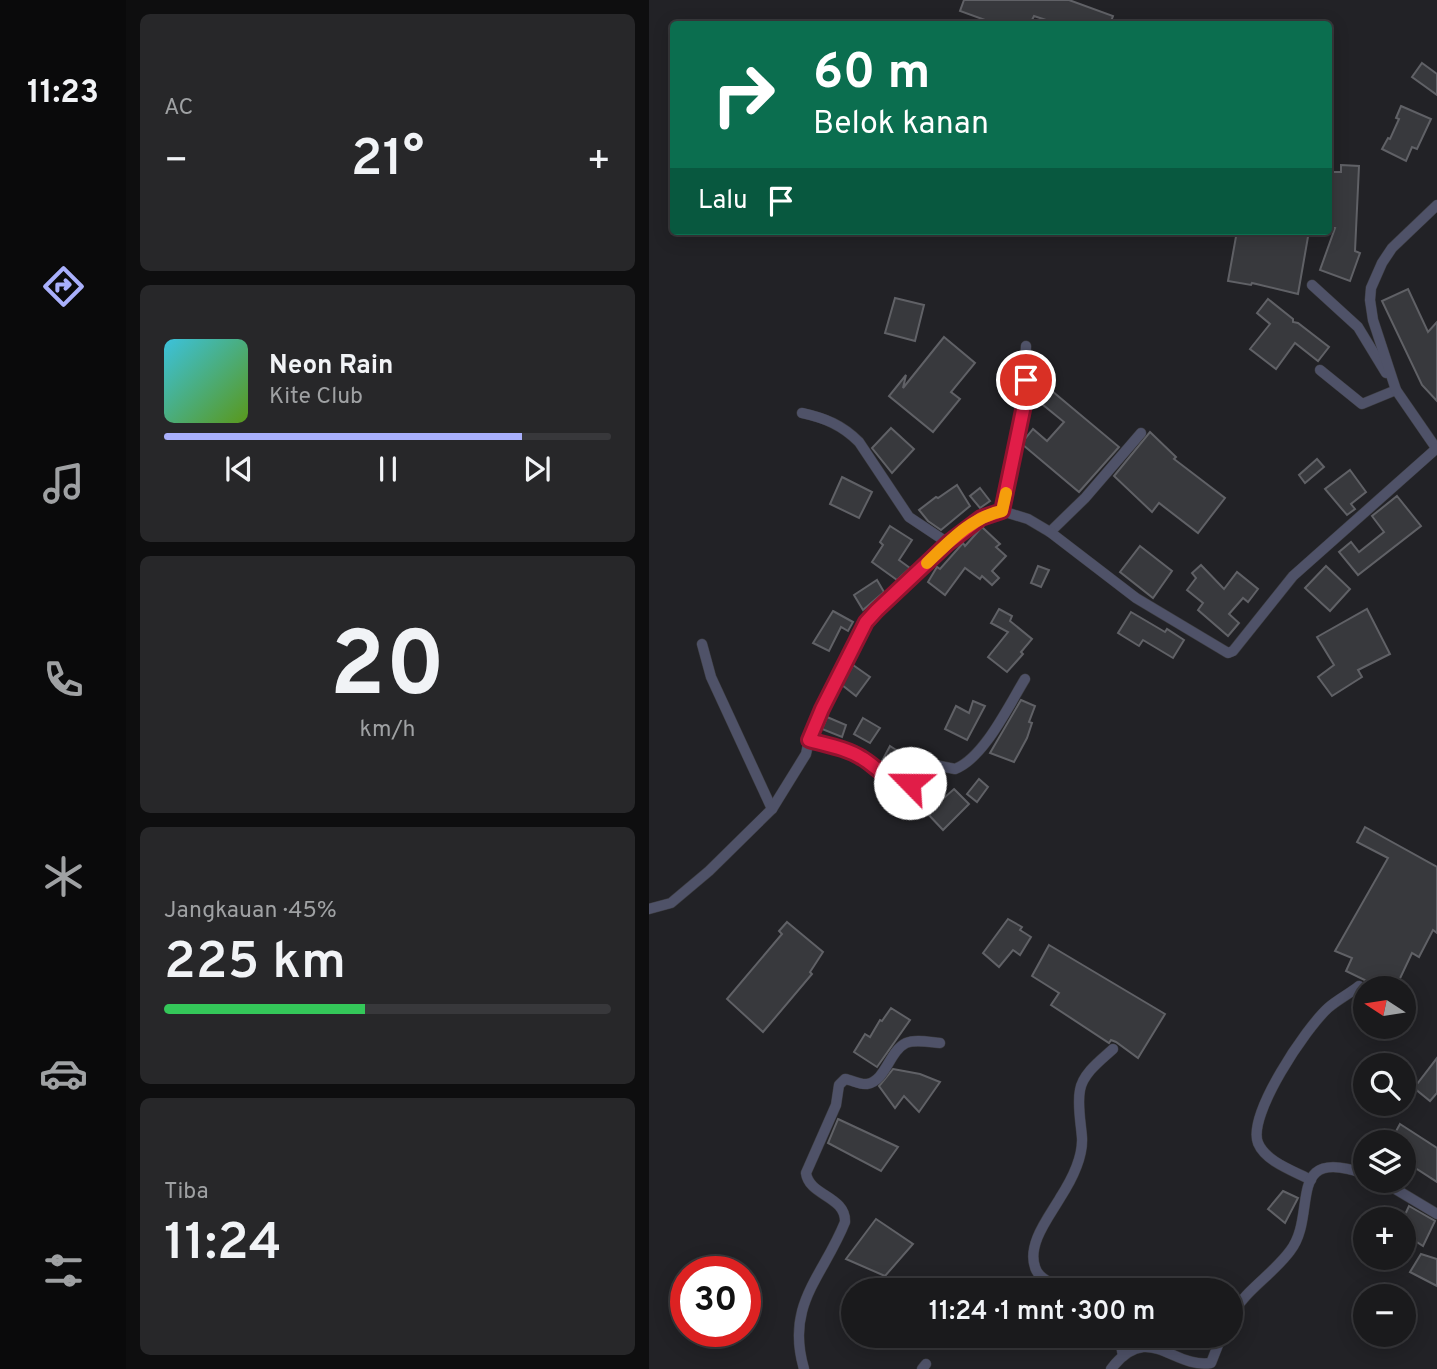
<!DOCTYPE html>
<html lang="id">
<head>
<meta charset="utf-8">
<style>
	:root { --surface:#1a1a1c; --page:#272729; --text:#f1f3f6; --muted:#9fa1a3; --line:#38383b; --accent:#a9b0fc }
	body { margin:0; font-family:Overpass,sans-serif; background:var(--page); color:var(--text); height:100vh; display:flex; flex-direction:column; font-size:26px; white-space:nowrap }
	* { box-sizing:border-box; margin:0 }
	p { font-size:23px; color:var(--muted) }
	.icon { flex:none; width:38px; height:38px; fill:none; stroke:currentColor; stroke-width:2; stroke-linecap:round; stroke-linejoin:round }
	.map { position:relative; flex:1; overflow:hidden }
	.side { display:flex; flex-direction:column; gap:14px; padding:14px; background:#0e0e0f; width:523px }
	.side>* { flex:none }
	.hud { position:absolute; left:21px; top:21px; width:662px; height:214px; border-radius:7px; box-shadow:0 4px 18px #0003,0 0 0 2px var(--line); background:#0b6e4f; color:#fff; overflow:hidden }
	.needle { width:46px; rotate:282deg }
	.fabs { position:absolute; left:704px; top:976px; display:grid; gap:14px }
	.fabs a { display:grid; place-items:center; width:63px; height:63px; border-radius:50%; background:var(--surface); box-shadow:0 4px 18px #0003,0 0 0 2px var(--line); font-size:35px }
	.speed { position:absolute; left:21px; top:1256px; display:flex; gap:14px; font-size:35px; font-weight:700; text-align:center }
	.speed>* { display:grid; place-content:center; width:91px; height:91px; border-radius:50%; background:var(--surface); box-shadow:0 4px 18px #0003,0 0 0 2px var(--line); line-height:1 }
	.speed .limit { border:10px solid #d22; background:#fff; color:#111 }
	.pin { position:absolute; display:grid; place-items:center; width:60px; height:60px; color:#fff; margin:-30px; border:4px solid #fff; border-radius:50%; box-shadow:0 2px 7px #0007 }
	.me { position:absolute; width:77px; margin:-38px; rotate:293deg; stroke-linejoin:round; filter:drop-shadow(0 0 5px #0008) }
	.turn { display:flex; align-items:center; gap:24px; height:147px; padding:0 28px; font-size:32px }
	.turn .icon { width:91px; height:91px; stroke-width:2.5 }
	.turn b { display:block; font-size:49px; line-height:60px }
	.then { display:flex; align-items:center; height:66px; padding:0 28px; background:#0003; gap:14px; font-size:26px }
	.big { font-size:52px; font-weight:600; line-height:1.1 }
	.side .tile { flex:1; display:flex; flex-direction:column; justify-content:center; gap:10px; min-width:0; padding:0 24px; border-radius:10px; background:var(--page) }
	.side .dial { align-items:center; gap:0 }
	.dial b { font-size:91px; line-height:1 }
	.song { display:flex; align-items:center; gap:21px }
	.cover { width:84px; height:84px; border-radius:10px; background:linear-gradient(135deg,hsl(190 70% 55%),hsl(90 70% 35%)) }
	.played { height:7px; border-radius:4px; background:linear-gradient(90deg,var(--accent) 80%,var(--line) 80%) }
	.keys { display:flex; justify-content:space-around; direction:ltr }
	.heat { display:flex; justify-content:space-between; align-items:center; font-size:38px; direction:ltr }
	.charge { height:10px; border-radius:5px; background:linear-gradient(90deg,#34c759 45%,var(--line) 0) }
	.trip { position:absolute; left:192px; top:1278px; width:402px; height:70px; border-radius:35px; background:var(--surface); box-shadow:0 4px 18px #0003,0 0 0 2px var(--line); font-weight:600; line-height:70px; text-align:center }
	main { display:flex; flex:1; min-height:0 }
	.tabs { display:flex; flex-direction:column; width:126px; justify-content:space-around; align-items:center; background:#0a0a0b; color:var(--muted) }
	.tabs .icon { width:49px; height:49px }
	.tabs .on { color:var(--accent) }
	.tabs b { font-size:32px; color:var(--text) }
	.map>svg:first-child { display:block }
	.building { fill:#38393d; stroke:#606166; stroke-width:2 }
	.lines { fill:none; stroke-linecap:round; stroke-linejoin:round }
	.street-casing { stroke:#3d3d41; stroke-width:11 }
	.street { stroke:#4f5268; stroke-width:10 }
	.route-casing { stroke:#92132f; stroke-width:18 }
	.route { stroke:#e11d48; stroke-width:12 }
	.slow { stroke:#f59e0b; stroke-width:12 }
</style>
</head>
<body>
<main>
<nav class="tabs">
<b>11:23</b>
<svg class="icon on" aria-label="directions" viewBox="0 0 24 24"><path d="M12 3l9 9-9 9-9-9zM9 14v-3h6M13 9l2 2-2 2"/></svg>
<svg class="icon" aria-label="music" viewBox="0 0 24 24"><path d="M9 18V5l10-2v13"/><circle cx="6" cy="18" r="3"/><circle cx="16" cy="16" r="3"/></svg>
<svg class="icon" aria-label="phone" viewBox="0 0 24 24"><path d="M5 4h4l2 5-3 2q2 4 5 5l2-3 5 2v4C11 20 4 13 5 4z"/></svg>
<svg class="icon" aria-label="climate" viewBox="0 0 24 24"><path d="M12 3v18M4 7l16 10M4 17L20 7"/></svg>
<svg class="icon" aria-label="car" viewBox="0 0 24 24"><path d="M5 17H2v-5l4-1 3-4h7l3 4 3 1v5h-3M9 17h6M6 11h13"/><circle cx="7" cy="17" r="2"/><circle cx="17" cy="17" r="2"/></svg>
<svg class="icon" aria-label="filters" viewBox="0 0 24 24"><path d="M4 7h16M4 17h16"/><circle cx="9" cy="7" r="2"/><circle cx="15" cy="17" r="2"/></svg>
</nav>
<section class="side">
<div class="tile"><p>AC</p>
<div class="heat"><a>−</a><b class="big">21°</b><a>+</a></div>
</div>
<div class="tile">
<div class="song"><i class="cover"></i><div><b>Neon Rain</b><p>Kite Club</p></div></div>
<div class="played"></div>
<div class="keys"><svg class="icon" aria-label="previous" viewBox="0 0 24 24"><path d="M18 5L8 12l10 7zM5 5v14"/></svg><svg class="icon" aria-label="pause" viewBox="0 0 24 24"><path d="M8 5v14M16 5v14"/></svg><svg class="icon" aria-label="next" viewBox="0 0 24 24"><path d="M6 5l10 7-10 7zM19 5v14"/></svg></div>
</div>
<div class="tile dial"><b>20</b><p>km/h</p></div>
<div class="tile"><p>Jangkauan · 45%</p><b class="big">225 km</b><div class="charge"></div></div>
<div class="tile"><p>Tiba</p><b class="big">11:24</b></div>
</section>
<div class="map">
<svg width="788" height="1369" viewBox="0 0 788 1369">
	<rect width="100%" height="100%" fill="#222226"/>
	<g class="building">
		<polygon points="315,0 420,0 464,16 461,24 409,24 385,16 381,24 347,24 311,11"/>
		<polygon points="773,63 788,74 788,95 763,77"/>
		<polygon points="752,106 782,119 768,149 763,147 757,161 733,149 739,138 741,139 750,119 747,118"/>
		<polygon points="692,165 710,166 706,251 711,253 701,281 671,270 686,228 679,227 679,172 692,172"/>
		<polygon points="588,231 660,231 649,294 603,283 602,285 579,281"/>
		<polygon points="759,289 779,332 788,322 788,401 773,385 733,301"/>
		<polygon points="246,298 275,305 266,341 236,333"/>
		<polygon points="619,299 644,319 644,322 649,323 680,347 669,361 646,343 627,369 601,349 621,324 608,313"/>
		<polygon points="295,337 326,363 302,392 311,399 284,432 240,396 257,375 254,388"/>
		<polygon points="403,391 470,447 430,492 374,445 376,439 384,429 398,441 415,422 393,404"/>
		<polygon points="242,428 265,449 243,473 223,448"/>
		<polygon points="501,432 527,457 525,459 576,498 549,533 510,503 503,512 465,476"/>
		<polygon points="668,459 675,467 656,483 650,475"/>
		<polygon points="701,470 717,492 702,504 706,509 698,515 676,489"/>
		<polygon points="193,477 223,492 210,518 181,504"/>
		<polygon points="308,485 321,506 292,530 279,521 270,510 287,497 289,498"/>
		<polygon points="331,488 341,501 331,508 321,496"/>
		<polygon points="748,496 772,526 709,575 690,552 702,542 710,552 735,532 723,516"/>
		<polygon points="241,526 263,540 250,560 261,568 248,580 223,562 234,545 231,542"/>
		<polygon points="333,527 351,544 347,547 357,556 343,571 350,578 343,585 333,576 331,579 316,568 296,595 279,582 288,567 291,569 314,543 316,546"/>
		<polygon points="491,546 523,571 504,598 471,572"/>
		<polygon points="552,565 575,589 588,572 609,589 599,602 594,598 580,614 590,623 579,636 549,610 554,603 538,590 547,578 543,573"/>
		<polygon points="389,566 400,570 392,587 382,583"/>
		<polygon points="677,566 701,589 681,611 656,588"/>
		<polygon points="228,580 235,592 214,610 205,595"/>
		<polygon points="350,609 363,616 361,621 383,639 372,652 374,654 358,672 339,657 359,632 342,623"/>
		<polygon points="718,609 741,654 709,670 713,677 683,696 669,677 685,665 668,637"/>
		<polygon points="184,611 204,622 199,631 192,627 180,651 164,643"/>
		<polygon points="482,612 516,632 518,629 535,640 524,658 494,640 490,646 469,633"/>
		<polygon points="204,665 221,677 207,696 193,685"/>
		<polygon points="372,700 386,706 380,722 383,723 378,738 365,762 341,753"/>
		<polygon points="324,701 336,706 318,740 296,729 307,706 320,713"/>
		<polygon points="178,717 197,725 193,737 173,729"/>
		<polygon points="214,718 231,728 221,743 205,734"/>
		<polygon points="241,746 263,760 256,772 259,774 257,776 246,772 232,763"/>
		<polygon points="330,779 339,787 328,802 318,794"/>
		<polygon points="272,782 282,788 272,804 258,795"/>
		<polygon points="305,789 320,804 294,830 278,813"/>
		<polygon points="716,827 788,867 788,933 784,930 770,957 763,953 746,989 734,989 697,971 703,958 686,951 739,858 708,842"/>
		<polygon points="359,919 373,927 371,930 382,937 371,955 364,950 350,967 334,953"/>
		<polygon points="138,922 174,952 161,972 163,974 114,1032 78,999 133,934 130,931"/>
		<polygon points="400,945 516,1014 489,1058 467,1042 462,1040 460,1043 402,1005 410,993 383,976"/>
		<polygon points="242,1008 261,1020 228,1067 205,1052 216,1034 221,1037 231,1020 233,1021"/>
		<polygon points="788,1058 788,1093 781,1101 765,1088"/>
		<polygon points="244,1069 271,1074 291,1082 270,1112 255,1096 246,1108 230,1086"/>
		<polygon points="189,1119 249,1147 232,1171 179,1143"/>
		<polygon points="751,1124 788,1148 788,1182 754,1160 754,1143 749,1143 751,1139 745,1135"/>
		<polygon points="634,1191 649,1198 636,1223 619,1209"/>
		<polygon points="760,1206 786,1221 774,1246 754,1233 754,1219"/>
		<polygon points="227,1219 264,1244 236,1276 197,1259"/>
		<polygon points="772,1254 788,1259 788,1286 761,1272"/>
	</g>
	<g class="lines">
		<defs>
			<g id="street">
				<polyline points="663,285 709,327 737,373"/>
				<polyline points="671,370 713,404 747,390"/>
				<path d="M 153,413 C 176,418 193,425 210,442 L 260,517 L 299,543"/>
				<polyline points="787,448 747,390 724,320 721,300 722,288 733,263 743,248 788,205"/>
				<polyline points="353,511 374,410 377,346"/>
				<polyline points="401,532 436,498 492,433"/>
				<polyline points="53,644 62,677 123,809"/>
				<path d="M 160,740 C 178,745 197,748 213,758 C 227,766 244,787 261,783 L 275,767 L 286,765 L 306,769 C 335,758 360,705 376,679"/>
				<polyline points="0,909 22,903 60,871 123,809 157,754 160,740 173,709 217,622 227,609 299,543 332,518 353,511 379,519 401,532 487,598 579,653 584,651 644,576 788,448"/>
				<path d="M 662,1180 C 645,1171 617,1162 609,1143 C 598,1115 657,1028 679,1008 C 688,1000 700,994 710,986"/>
				<polyline points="733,1181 788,1214"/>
				<path d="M 415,1290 C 405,1284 389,1279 386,1267 C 378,1244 400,1217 411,1198 C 422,1181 434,1159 433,1138 C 432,1123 428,1105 431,1090 C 434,1073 452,1060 464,1049"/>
				<path d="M 583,1314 C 598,1289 624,1274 641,1251 C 670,1214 634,1145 716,1174"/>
				<polyline points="470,1335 474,1356"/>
				<path d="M 155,1369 C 136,1304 174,1277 196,1222 C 197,1196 160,1196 157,1173 L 187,1105 L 190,1085 L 196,1079 C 203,1080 211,1085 218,1084 C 237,1081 240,1051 257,1043 C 266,1039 280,1042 291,1043"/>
				<polyline points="273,1369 277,1364"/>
				<path d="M 462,1369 C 500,1320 523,1369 562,1363 L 573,1335"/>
			</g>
		</defs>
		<use href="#street" class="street-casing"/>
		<use href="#street" class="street"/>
	</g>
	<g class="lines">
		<defs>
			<path id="route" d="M 261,783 C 244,787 227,766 213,758 C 197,748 178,745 160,740 L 173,709 L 217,622 L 228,610 L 299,543 L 332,518 L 353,511 L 374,410 L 377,380"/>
		</defs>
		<use href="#route" class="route-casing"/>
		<use href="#route" class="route"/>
		<path class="slow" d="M 278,563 C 300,542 323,517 353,511 L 357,493"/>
	</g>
</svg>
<div class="fabs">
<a><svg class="needle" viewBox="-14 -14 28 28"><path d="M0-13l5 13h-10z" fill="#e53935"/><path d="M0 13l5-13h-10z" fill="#9fa1a3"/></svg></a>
<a><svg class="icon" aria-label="search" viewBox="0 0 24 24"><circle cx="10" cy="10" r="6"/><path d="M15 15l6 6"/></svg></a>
<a><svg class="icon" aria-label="layers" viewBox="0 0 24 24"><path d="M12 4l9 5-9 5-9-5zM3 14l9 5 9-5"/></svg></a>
<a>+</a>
<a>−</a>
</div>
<div class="speed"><div class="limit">30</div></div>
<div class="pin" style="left:377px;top:380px;background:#d93025"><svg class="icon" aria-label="arrive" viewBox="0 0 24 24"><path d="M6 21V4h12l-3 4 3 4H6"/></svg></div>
<svg class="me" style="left:261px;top:783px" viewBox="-20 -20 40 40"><circle r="19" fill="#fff"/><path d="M0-13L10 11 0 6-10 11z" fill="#e11d48"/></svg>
<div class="trip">11:24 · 1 mnt · 300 m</div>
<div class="hud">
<div class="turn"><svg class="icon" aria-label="right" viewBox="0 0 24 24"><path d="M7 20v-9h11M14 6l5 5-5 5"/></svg><div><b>60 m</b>Belok kanan</div></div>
<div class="then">Lalu<svg class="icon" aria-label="arrive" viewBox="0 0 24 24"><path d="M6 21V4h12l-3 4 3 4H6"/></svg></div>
</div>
</div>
</main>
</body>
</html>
